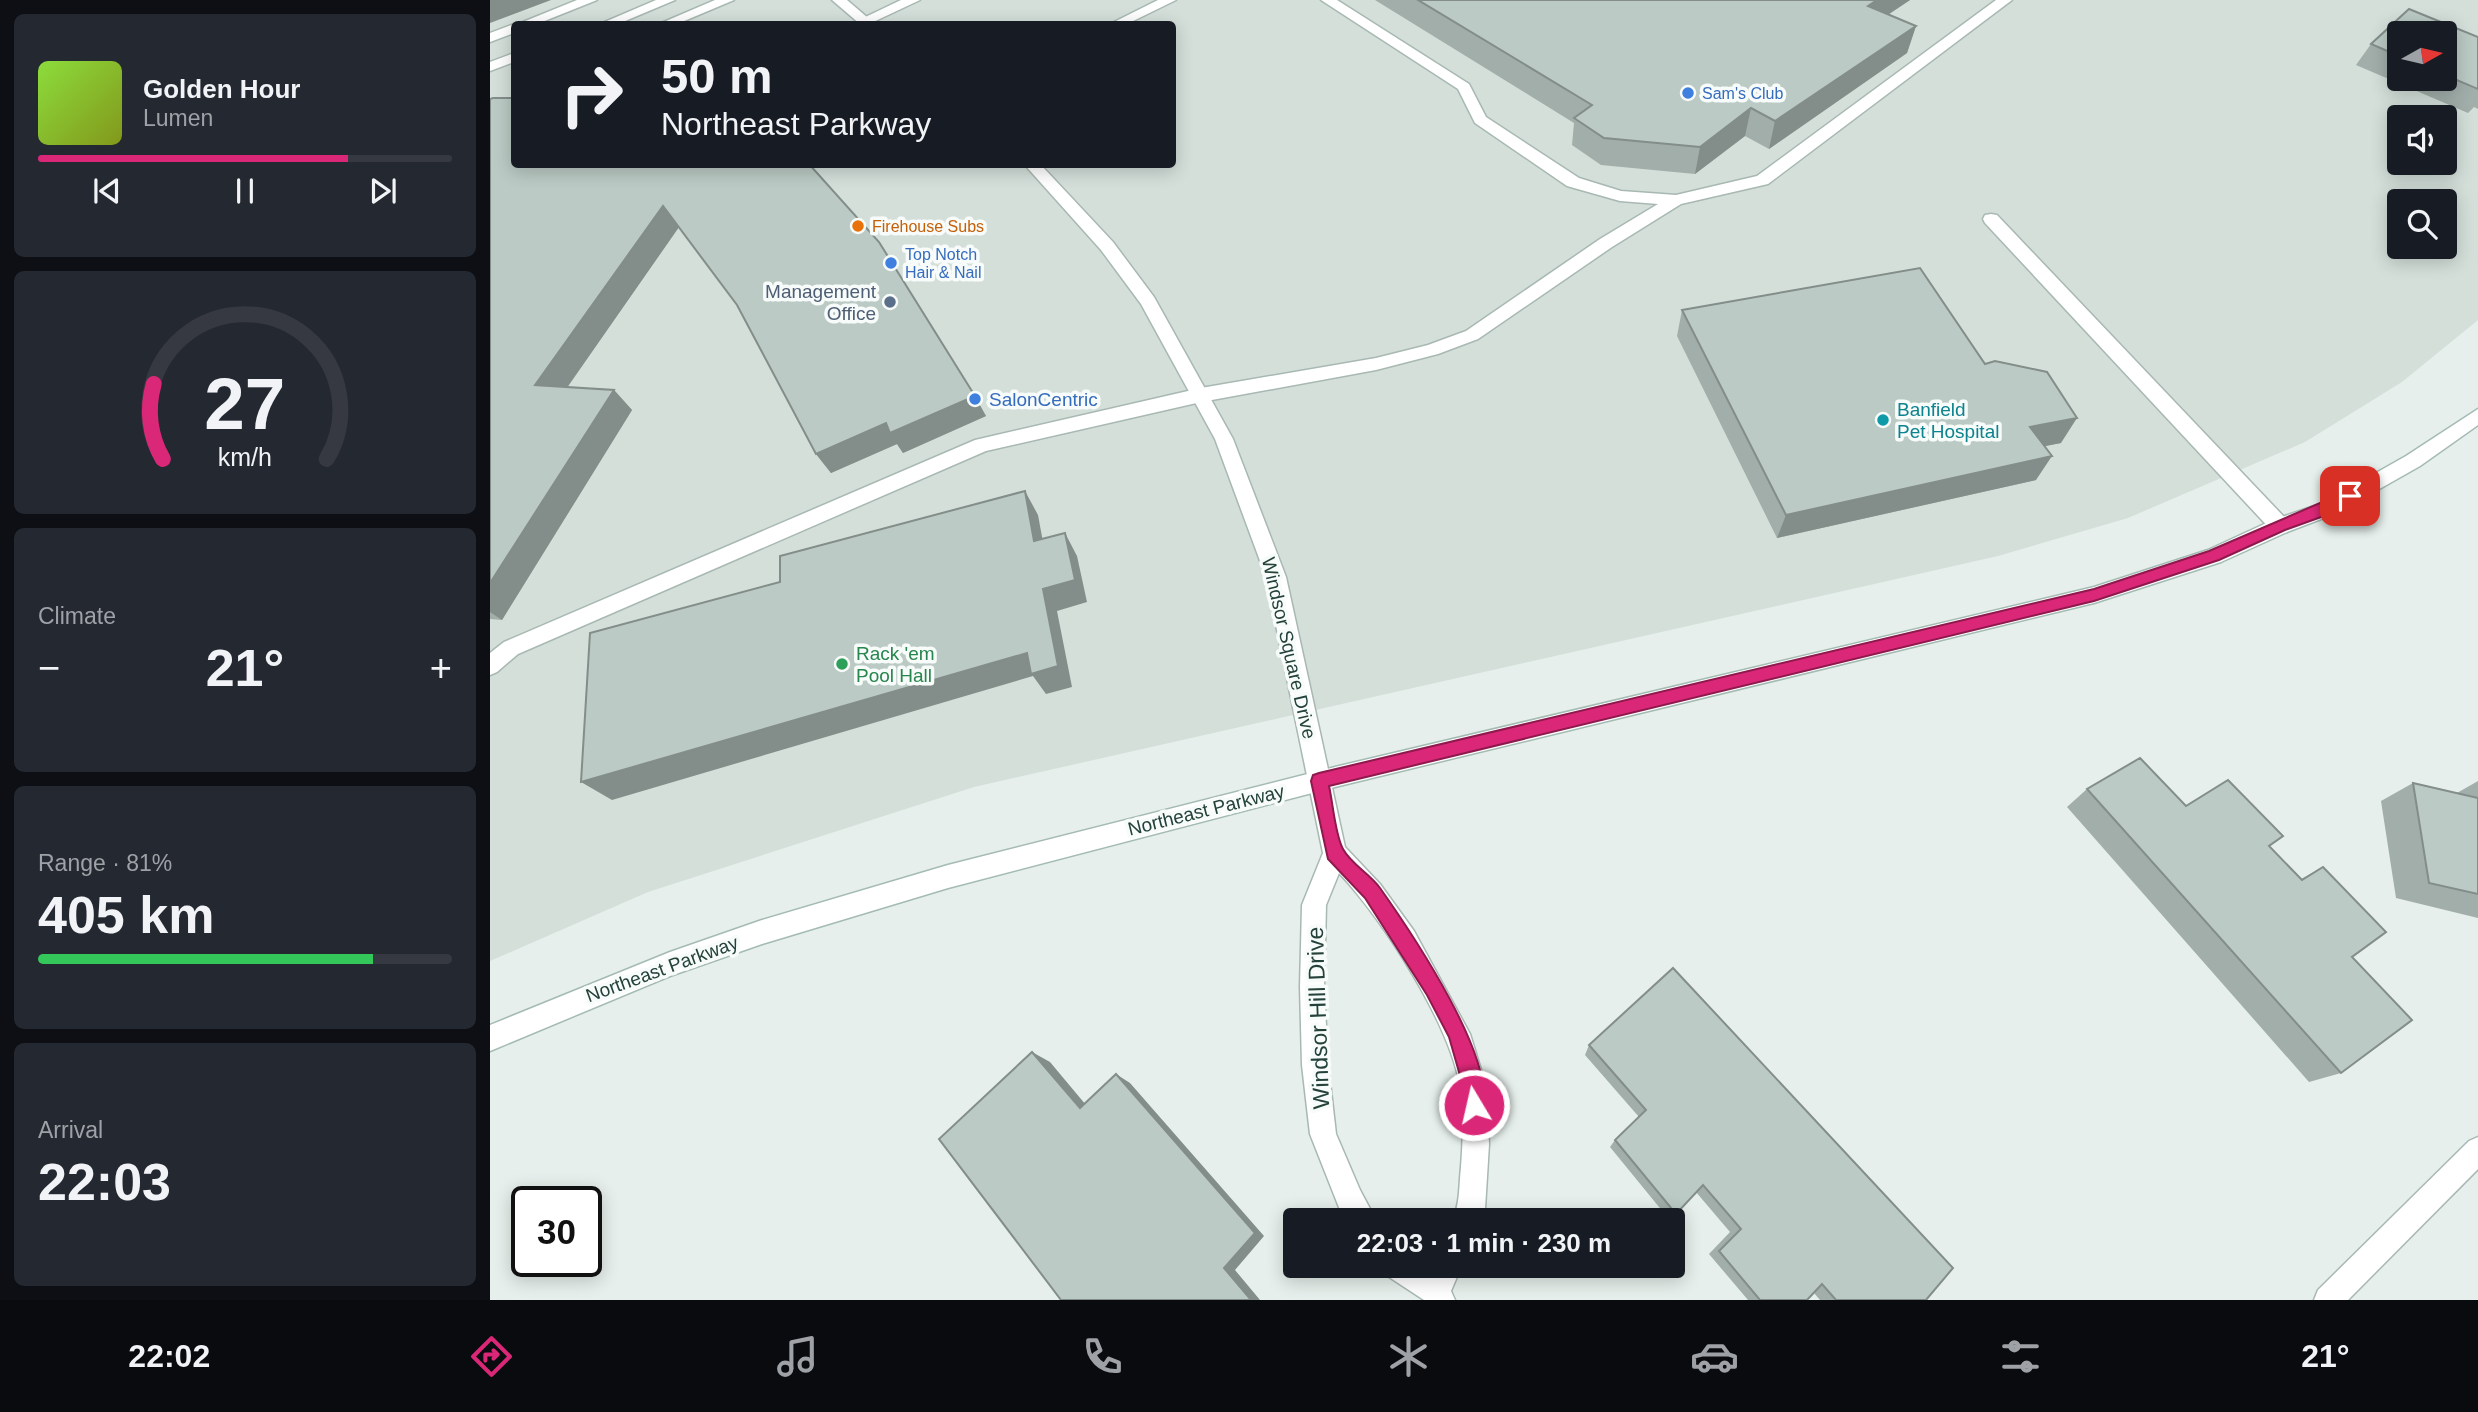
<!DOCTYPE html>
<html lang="en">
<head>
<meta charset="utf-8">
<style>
	:root { --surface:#171b24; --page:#242831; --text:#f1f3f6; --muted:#9ea1a6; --line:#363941; --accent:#db2777 }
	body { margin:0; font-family:Helvetica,sans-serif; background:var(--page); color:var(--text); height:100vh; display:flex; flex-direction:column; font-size:26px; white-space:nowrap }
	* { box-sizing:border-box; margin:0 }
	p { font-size:23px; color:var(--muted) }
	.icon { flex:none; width:38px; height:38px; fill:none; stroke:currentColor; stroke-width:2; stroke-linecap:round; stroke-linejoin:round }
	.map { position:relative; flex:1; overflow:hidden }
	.details { display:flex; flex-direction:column; gap:14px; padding:14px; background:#0d0f14; width:490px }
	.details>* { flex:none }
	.hud { position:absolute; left:21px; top:21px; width:665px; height:147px; border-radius:7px; box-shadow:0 4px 18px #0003; background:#171b24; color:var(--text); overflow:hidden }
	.needle { width:46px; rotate:82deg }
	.controls { position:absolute; left:1897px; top:21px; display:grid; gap:14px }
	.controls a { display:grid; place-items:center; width:70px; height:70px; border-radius:7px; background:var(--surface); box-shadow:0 4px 18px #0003; font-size:35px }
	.speed { position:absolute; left:21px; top:1186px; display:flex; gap:14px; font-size:35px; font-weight:700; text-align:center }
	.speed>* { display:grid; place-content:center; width:91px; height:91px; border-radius:50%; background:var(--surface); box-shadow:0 4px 18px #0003; line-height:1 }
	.speed .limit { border:4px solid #111; border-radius:10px; background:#fff; color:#111 }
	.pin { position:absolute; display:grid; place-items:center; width:60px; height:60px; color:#fff; margin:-30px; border-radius:14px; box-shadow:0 4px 10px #0006 }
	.me { position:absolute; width:77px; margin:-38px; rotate:351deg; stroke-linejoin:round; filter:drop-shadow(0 0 5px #0008) }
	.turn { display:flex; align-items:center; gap:24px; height:147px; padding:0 35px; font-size:32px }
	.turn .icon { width:91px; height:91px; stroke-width:2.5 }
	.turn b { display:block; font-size:49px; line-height:60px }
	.big { font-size:52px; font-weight:700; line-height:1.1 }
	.details .tile { flex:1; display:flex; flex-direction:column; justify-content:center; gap:10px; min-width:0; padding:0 24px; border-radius:10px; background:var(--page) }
	.details .dial { align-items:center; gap:0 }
	.dial svg { height:182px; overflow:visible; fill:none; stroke:var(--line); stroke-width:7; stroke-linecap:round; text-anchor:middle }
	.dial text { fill:var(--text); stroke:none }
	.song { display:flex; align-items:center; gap:21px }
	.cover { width:84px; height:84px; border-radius:10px; background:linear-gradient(135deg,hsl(90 70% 55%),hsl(70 70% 35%)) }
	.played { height:7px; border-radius:4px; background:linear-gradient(90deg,var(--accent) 75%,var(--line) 75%) }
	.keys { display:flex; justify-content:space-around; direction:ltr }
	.heat { display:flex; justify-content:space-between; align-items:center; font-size:38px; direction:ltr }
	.charge { height:10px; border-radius:5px; background:linear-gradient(90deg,#34c759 81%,var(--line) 0) }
	.trip { position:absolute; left:793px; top:1208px; width:402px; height:70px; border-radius:7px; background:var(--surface); box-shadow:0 4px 18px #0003; font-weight:700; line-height:70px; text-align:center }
	.tabs { display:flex; height:112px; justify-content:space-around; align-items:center; background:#090b0e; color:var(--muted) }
	.tabs .icon { width:49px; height:49px }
	.tabs .on { color:var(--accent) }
	.tabs b { font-size:32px; color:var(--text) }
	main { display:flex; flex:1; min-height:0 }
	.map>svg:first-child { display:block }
	.built { fill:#d4dfda; fill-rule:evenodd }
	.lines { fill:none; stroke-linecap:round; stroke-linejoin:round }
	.lane-casing { stroke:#a8b8b2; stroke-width:3 }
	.street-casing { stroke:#a8b8b2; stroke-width:3 }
	.secondary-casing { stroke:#a4bbb3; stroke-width:3 }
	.lane { fill:#fff; fill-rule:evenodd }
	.street { fill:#fff; fill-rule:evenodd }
	.secondary { fill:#fff; fill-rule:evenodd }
	.wall { fill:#a1aea9; fill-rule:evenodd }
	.shaded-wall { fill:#838d89 }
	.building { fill:#bbcac4; stroke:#838d89; stroke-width:2 }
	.route { fill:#db2777; stroke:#8e194d; stroke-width:2 }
	.shop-dot { fill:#3f7fe0; stroke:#f7fbf9; stroke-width:2.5 }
	.food-dot { fill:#e8710a; stroke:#f7fbf9; stroke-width:2.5 }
	.service-dot { fill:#5c6f8a; stroke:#f7fbf9; stroke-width:2.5 }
	.culture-dot { fill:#0f9aa8; stroke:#f7fbf9; stroke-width:2.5 }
	.leisure-dot { fill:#2e9e5b; stroke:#f7fbf9; stroke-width:2.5 }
	.labels { text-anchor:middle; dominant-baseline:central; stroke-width:7; stroke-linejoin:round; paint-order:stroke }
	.far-shop-label { font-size:16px; fill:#366cbe; stroke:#f7fbf9; text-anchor:start }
	.far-food-label { font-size:16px; fill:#c56008; stroke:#f7fbf9; text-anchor:start }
	.service-label { font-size:19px; fill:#4e5e75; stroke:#f7fbf9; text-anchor:end }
	.shop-label { font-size:19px; fill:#366cbe; stroke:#f7fbf9; text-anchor:start }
	.culture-label { font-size:19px; fill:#0d838f; stroke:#f7fbf9; text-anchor:start }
	.street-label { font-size:19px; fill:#24423a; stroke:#f7fbf9 }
	.leisure-label { font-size:19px; fill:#27864d; stroke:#f7fbf9; text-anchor:start }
	.near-street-label { font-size:23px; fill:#24423a; stroke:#f7fbf9 }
</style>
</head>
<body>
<main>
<section class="details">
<div class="tile">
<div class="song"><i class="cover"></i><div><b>Golden Hour</b><p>Lumen</p></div></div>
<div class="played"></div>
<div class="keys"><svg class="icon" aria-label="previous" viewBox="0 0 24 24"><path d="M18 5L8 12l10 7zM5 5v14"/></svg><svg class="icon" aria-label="pause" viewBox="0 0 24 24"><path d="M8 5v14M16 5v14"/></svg><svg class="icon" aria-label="next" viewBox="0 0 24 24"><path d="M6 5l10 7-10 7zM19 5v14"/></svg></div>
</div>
<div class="tile dial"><svg viewBox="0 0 100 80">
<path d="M14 69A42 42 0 1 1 86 69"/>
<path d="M14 69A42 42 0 0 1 10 36" stroke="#db2777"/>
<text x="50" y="56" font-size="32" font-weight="700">27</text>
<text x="50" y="72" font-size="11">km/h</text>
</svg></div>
<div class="tile"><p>Climate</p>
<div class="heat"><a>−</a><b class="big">21°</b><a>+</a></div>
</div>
<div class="tile"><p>Range · 81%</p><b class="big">405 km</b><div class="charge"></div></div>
<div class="tile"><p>Arrival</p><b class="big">22:03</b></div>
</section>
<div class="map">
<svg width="1988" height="1300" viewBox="0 0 1988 1300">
	<rect width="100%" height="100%" fill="#e6efeb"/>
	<path class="built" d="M 0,0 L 1988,0 L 1988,320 L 1912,382 L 1815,442 L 1638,518 L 1508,556 L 484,787 L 158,892 L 0,961 ZM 24,24 L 682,24 L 682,164 L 24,164 ZM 1909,33 L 1955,33 L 1955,79 L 1909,79 ZM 1909,117 L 1955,117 L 1955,163 L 1909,163 ZM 1909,201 L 1955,201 L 1955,247 L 1909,247 Z"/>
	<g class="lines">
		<defs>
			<g id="lane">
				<polygon points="87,0 107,0 47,24 28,24"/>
				<polygon points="166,0 185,0 128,24 110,24"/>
				<polygon points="225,0 244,0 187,24 169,24"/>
				<polygon points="411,0 430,0 379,24 369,24 367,21"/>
				<polygon points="831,0 847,0 979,84 996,117 1089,178 1131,191 1186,195 1267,176 1506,0 1522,0 1278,184 1191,204 1122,247 988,339 948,354 886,370 711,402 496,451 28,654 7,672 0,675 0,653 14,642 485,440 711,388 886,358 938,345 976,331 1110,239 1168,204 1130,201 1077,186 985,123 968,89"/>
				<polygon points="24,24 27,24 24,24 24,33 0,42 0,33"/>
				<polygon points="24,53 24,62 0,71 0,62"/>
				<polygon points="1501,214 1507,215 1797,520 1800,526 1797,532 1790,534 1783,532 1495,223 1493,219 1495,215"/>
			</g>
			<g id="street">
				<polygon points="342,0 357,0 385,24 370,24"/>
				<polygon points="668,0 686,0 637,24 620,24"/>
				<path d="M 534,164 L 550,164 L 623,242 L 664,297 L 743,439 L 796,577 L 855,847 L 890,884 L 924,931 L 980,1034 L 996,1086 L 999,1144 L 995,1209 L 991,1220 L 963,1220 C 970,1203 969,1185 971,1167 C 973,1141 974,1112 970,1086 C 959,1022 893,920 849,873 L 836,905 L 834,987 L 838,1065 L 846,1134 L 870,1190 L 886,1220 L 856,1220 L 850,1210 L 820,1134 L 812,1065 L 810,987 L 812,905 L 833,853 L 776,577 L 725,439 L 651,304 L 611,250 Z"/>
				<polygon points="1988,1137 1988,1169 1858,1300 1824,1300 1828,1290 1979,1141"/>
				<polygon points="892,1265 931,1265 941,1272 944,1265 972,1265 961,1291 965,1300 934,1300 896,1275"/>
			</g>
			<polygon id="secondary" points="1988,409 1988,425 1930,466 1847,513 1797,532 1731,562 1604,603 849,786 458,888 272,944 180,976 0,1051 0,1025 180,952 272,920 458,865 849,766 1604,587 1718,550 1783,520 1833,503 1916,456"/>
		</defs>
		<use href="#lane" class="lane-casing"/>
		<use href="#street" class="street-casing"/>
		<use href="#secondary" class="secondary-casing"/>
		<use href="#lane" class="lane"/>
		<use href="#street" class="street"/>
		<use href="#secondary" class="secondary"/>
	</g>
	<g class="wall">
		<polygon points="885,0 1420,0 1398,15 1426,26 1417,53 1279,149 1255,136 1205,174 1111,165 1082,145 1084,123"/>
		<path d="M 1919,9 L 1988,37 L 1988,109 L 1984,107 L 1978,113 L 1866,65 L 1881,44 ZM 1909,33 L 1955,33 L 1955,79 L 1909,79 Z"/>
		<polygon points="0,99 319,164 496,416 413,453 407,444 341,473 326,454 248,306 189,227 77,387 124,390 142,410 12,620 0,619"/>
		<polygon points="1192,310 1495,364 1571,443 1554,446 1546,480 1287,538 1187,336"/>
		<polygon points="1988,781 1988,918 1906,898 1891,801 1923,783 1967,793"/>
		<polygon points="1597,789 1779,846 1811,879 1833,867 1862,957 1851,1073 1819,1082 1577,807"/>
		<polygon points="1099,1045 1436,1300 1330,1300 1324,1293 1317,1300 1258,1300 1219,1254 1240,1232 1206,1192 1186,1214 1178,1218 1120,1147 1125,1140 1149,1117 1095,1055"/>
	</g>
	<g class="shaded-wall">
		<polygon points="0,0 61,0 0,23"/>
		<polygon points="1387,0 1420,0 1370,33 1378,6"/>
		<polygon points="1426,26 1417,53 1279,149 1285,121"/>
		<polygon points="1261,108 1255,136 1205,174 1210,147"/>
		<polygon points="173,206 189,227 65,405 45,385"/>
		<polygon points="124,390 142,410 12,620 0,612 0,583"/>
		<polygon points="485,396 496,416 413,453 407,444 341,473 326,454 396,423"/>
		<polygon points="1587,418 1571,443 1525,452 1540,427"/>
		<polygon points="1562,456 1546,480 1287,538 1296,515"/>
		<polygon points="535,491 548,515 557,564 544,541"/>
		<polygon points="575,533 587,556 597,602 567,611 582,687 556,694 543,676 122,800 91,782 553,589"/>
		<polygon points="542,1052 560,1062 606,1117 590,1108"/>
		<polygon points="626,1074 640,1083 774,1236 745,1270 770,1300 761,1300 734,1268"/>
	</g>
	<g class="building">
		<polygon points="928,0 1387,0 1378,6 1426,26 1285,121 1261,108 1210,147 1114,138 1084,118 1102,105"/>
		<polygon points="1919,9 1988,37 1988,89 1955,75 1955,33 1909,33 1909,56 1881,44"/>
		<polygon points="3,98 24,98 24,164 319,164 389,242 485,396 400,433 396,423 326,454 247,305 173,206 45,385 124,390 0,583 0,99"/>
		<polygon points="1430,268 1495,364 1505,361 1557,372 1587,418 1540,427 1562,456 1296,515 1192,310"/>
		<polygon points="535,491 544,541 575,533 585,580 553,589 568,666 541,674 537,653 91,782 100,633 290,582 290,556"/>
		<polygon points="1650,758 1696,806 1738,780 1793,836 1779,846 1812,880 1833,867 1896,932 1862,957 1922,1020 1851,1073 1597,789"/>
		<polygon points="1923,783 1988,798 1988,894 1939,883"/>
		<polygon points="1183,968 1463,1268 1436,1300 1346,1300 1332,1284 1317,1300 1270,1300 1229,1251 1251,1229 1213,1185 1186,1214 1125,1140 1156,1110 1099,1045"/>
		<polygon points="542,1052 590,1108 626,1074 765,1233 734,1268 761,1300 571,1300 449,1139"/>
	</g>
	<path class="route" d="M 1860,490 L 1866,492 L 1868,496 L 1866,500 L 1845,512 L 1795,530 L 1729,560 L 1604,601 L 839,786 C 843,803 845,835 853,849 C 861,864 880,874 890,888 C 919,929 1011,1064 991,1112 L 984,1115 L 977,1112 L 973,1086 L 959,1037 L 937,995 L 875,898 L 838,859 L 821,781 L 823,775 L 829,773 L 1604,589 L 1719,551 Z"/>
	<g class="shop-dot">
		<circle cx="1198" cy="93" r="7"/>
		<circle cx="401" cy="263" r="7"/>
		<circle cx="485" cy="399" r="7"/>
	</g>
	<circle class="food-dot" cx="368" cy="226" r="7"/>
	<circle class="service-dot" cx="400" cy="302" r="7"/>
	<circle class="culture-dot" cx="1393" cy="420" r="7"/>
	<circle class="leisure-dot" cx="352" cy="664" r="7"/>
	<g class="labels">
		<g class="far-shop-label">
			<text x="1212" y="93">Sam's Club</text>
			<text x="415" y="254">Top Notch<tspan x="415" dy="18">Hair &amp; Nail</tspan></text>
		</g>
		<g class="far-food-label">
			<text x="382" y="226">Firehouse Subs</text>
		</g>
		<g class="service-label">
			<text x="386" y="291">Management<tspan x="386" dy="22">Office</tspan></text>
		</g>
		<g class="shop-label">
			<text x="499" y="399">SalonCentric</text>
		</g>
		<g class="culture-label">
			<text x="1407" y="409">Banfield<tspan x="1407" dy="22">Pet Hospital</tspan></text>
		</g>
		<g class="street-label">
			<text transform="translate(799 648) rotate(77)">Windsor Square Drive</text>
			<text transform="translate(716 810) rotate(-14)">Northeast Parkway</text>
			<text transform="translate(172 969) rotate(-20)">Northeast Parkway</text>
		</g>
		<g class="leisure-label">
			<text x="366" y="653">Rack 'em<tspan x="366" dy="22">Pool Hall</tspan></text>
		</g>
		<g class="near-street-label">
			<text transform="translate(828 1018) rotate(-92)">Windsor Hill Drive</text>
		</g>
	</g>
</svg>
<div class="controls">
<a><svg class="needle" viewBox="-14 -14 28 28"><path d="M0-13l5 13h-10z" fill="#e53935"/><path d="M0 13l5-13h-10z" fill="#9ea1a6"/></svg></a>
<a><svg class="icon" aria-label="sound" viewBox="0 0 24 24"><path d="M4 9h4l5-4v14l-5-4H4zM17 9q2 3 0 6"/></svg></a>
<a><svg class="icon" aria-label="search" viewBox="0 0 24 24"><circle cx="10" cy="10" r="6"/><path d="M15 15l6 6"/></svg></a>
</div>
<div class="speed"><div class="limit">30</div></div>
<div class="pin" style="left:1860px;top:496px;background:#d93025"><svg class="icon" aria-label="arrive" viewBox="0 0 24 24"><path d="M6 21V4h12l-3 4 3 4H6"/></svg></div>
<svg class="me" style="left:984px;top:1105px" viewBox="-20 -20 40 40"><circle r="17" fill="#db2777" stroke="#fff" stroke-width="3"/><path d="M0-11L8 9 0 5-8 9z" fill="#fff"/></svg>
<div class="trip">22:03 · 1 min · 230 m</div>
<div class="hud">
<div class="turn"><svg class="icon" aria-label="right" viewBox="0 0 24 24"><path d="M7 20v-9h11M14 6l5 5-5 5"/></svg><div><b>50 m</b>Northeast Parkway</div></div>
</div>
</div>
</main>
<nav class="tabs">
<b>22:02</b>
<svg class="icon on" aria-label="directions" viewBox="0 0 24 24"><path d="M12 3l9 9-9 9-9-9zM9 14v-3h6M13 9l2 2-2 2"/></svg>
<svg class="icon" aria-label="music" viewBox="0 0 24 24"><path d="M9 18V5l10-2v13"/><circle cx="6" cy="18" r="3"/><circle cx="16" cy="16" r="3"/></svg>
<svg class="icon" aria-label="phone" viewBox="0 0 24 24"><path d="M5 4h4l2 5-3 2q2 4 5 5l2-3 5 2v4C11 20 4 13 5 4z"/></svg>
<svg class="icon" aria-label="climate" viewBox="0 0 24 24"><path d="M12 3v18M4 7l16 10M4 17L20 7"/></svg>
<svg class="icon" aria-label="car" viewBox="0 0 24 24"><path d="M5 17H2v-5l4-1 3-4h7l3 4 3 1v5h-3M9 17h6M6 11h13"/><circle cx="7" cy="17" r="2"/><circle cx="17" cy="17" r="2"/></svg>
<svg class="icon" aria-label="filters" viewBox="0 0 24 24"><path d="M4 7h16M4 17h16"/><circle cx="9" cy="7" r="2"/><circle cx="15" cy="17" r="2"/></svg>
<b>21°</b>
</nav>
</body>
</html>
